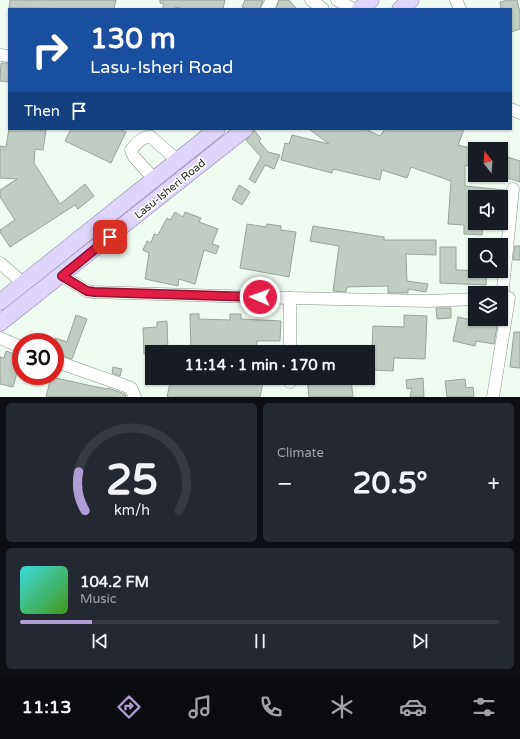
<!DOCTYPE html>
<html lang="en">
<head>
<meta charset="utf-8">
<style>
	:root { --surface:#171b24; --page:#242831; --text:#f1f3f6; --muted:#9ea1a6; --line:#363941; --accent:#b29ed6 }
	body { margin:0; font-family:"Varela Round",sans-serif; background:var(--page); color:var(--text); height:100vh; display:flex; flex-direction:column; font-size:15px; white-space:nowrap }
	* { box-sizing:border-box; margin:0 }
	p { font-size:13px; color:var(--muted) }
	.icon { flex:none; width:22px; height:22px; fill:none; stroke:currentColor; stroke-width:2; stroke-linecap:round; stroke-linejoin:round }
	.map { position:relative; height:397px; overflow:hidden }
	.side { display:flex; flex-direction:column; gap:6px; padding:6px; background:#0d0f14; flex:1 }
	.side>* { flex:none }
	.banner { position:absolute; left:8px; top:8px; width:504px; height:122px; border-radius:0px; box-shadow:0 1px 3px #0004; background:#1a4fa0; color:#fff; overflow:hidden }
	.needle { width:26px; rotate:343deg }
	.controls { position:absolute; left:468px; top:142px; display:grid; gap:8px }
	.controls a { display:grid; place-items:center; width:40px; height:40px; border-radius:0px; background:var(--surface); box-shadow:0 1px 3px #0004; font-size:20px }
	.speed { position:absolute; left:12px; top:333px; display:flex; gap:8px; font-size:20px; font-weight:700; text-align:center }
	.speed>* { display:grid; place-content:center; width:52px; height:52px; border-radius:50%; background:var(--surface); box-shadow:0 1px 3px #0004; line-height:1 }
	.speed .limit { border:6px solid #d22; background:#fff; color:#111 }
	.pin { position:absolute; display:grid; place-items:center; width:34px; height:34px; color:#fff; margin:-17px; border-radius:8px; box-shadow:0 2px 6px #0006 }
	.me { position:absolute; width:44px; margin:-22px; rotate:272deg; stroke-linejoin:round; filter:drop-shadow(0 0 3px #0008) }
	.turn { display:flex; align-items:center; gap:14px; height:84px; padding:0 16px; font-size:18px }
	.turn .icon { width:52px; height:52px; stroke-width:2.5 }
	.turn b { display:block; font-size:28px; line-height:34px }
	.then { display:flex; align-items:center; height:38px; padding:0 16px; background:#0003; gap:8px; font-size:15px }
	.big { font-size:30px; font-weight:700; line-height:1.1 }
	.side .tile { flex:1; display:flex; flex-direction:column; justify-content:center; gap:6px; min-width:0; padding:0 14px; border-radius:6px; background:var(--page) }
	.side .dial { align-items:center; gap:0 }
	.dial svg { height:104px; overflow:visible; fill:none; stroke:var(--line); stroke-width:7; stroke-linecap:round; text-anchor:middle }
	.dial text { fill:var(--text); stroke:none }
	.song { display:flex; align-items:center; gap:12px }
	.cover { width:48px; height:48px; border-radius:6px; background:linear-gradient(135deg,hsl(180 70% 55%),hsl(100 70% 35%)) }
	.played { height:4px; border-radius:2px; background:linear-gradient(90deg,var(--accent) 15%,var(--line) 15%) }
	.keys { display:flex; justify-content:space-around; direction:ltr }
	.heat { display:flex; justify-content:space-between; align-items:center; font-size:22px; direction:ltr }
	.side .tiles { flex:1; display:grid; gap:6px; grid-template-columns:1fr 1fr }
	.tile:last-child { grid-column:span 2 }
	.trip { position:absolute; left:145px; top:345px; width:230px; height:40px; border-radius:0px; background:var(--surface); box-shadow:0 1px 3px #0004; font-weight:700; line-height:40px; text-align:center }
	.tab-bar { display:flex; height:64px; justify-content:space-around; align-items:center; background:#090b0e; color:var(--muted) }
	.tab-bar .icon { width:28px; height:28px }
	.tab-bar .on { color:var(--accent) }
	.tab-bar b { font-size:18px; color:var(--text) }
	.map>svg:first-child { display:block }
	.building { fill:#c1cdc2; stroke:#98a399 }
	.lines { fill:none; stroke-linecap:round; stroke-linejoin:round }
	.minor-casing { stroke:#8a958c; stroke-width:13 }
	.major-casing { stroke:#8d84ac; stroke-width:17 }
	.minor { stroke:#fff; stroke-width:12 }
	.major { stroke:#dfd4fb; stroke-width:16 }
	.route-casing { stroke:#92132f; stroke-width:10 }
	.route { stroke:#e11d48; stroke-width:7 }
	.labels { text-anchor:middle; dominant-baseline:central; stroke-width:3.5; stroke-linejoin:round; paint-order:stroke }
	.street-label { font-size:11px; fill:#1e221e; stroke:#fff }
</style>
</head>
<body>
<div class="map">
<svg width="520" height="397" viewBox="0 0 520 397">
	<rect width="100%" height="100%" fill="#f0fcf2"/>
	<g class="building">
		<polygon points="10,0 116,0 114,9 9,8"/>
		<polygon points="160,0 225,0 223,9 184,9 175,7 174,9 162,9 164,4 160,3"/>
		<polygon points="245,0 263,0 260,9 247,9 242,7"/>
		<polygon points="279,0 289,0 297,9 276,9"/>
		<polygon points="508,0 517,0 520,13 520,29 511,32 511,9 501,9 500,2"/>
		<polygon points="1,63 9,63 9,82 0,81"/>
		<polygon points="9,129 46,130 43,150 35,149 34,163 60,204 85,184 94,196 78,209 75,205 10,247 0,232 0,230 15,220 0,197 0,190 17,179 0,178 0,146 6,147"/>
		<polygon points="71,129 120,129 126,132 111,163 65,141"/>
		<polygon points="309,129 365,129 380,136 385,129 464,129 458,145 475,149 475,168 465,165 465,186 505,190 505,197 475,197 475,223 483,223 482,235 464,234 464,225 448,224 451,181 411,167 407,178 382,170 380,180 333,169 332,173 281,160 285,143 289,144 292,135 329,144"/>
		<polygon points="254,130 261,139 259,141 268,152 280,155 274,169 265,165 255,183 249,179 261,157 246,140"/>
		<polygon points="501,155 520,161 520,182 501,176"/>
		<polygon points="239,185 250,192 242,205 232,199"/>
		<polygon points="175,212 183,217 185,212 201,218 199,222 218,229 212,244 219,246 216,254 204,250 195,284 179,279 178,286 145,279 149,253 143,250 147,241 151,243 154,234 158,235 167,218 170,220"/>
		<polygon points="247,224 266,227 267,224 281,226 281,230 296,232 289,277 240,268"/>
		<polygon points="313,226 384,237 384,240 436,240 436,255 406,254 407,281 428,284 426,292 408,289 408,293 388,293 388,286 347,287 346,292 333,291 339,246 310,241"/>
		<polygon points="515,246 520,246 520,260 513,260"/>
		<polygon points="440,247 456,247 456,270 487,271 486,285 440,283"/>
		<polygon points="436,308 451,308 451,318 437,319"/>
		<polygon points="190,314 199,314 199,319 230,320 230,314 241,314 241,319 281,321 280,341 257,341 256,352 191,352"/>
		<polygon points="76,315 87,319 72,359 55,354 55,338 67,342"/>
		<polygon points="404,315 427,316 425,359 394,358 393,371 371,370 373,326 404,327"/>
		<polygon points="458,317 485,323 486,319 498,321 494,344 476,341 475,346 453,341"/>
		<polygon points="167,321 168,352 144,354 143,328 157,327 157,322"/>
		<polygon points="514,332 520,332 520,368 510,367"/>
		<polygon points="6,351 18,355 17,361 20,362 13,387 0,384 0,357 4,358"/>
		<polygon points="113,367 122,369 120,376 112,373"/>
		<polygon points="51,377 92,386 108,389 108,388 125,394 126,397 46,397"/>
		<polygon points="171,378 264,378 260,397 167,397"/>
		<polygon points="307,378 351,378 353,397 309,397"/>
		<polygon points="423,378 424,397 410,397 412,388 407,389 406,380"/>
		<polygon points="465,379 466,388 473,387 474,397 447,397 445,381"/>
	</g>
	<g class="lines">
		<defs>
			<g id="minor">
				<polyline points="311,0 323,9"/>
				<polyline points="337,0 353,9"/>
				<polyline points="456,0 460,9"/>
				<polyline points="267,9 272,0"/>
				<polyline points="0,55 9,56"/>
				<polyline points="511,109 520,113"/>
				<path d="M 155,180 L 134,157 L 131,150 C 137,143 142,136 151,137 L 178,161"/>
				<polyline points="0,263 23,283"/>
				<polyline points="62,276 87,291 93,292 290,298 428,301 475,299"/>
				<polyline points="502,298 513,189"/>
				<polyline points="0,338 21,347"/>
				<polyline points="290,352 290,298"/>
				<polyline points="55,361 123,385 131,388 135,397"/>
				<polyline points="290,382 290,378"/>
				<polyline points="493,397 509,298"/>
			</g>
			<g id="major">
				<polyline points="360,9 371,0"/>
				<polyline points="400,9 411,0"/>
				<polyline points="0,302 217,129"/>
				<polyline points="0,323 245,129"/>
			</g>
		</defs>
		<use href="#minor" class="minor-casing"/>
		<use href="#major" class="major-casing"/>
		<use href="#minor" class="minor"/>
		<use href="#major" class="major"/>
	</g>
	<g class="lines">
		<defs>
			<polyline id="route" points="110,237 62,276 87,291 94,292 260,297"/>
		</defs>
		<use href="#route" class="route-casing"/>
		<use href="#route" class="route"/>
	</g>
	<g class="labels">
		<g class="street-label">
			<text transform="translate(170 189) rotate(-39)">Lasu-Isheri Road</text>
		</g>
	</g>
</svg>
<div class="controls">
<a><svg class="needle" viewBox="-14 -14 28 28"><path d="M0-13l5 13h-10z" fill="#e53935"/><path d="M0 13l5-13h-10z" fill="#9ea1a6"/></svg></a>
<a><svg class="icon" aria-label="sound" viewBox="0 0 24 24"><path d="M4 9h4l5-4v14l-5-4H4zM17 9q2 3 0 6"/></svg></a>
<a><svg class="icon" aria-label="search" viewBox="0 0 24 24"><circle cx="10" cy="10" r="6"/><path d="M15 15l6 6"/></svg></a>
<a><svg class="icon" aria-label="layers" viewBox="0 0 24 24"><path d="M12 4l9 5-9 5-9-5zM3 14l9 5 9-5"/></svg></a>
</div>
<div class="speed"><div class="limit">30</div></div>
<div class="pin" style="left:110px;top:237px;background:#d93025"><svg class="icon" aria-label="arrive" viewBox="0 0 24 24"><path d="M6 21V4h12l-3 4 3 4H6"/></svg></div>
<svg class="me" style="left:260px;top:297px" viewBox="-20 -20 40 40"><circle r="17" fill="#e11d48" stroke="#fff" stroke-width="3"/><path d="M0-11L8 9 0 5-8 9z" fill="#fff"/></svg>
<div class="trip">11:14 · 1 min · 170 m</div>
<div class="banner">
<div class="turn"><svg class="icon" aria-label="right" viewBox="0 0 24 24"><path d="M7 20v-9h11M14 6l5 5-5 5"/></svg><div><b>130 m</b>Lasu-Isheri Road</div></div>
<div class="then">Then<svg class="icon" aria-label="arrive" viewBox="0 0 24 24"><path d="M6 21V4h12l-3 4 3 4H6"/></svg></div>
</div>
</div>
<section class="side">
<div class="tiles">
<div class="tile dial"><svg viewBox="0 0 100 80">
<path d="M14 69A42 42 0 1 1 86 69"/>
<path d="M14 69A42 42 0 0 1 9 39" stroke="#b29ed6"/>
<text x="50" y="56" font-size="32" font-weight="700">25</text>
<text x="50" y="72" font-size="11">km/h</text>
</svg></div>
<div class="tile"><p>Climate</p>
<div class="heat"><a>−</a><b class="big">20.5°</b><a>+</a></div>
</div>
<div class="tile">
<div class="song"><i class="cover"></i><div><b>104.2 FM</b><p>Music</p></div></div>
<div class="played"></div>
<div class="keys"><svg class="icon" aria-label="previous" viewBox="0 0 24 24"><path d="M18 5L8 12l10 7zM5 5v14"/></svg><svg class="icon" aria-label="pause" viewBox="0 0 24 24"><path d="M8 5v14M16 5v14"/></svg><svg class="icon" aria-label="next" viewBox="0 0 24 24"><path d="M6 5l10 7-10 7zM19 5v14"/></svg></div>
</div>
</div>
</section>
<nav class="tab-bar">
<b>11:13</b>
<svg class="icon on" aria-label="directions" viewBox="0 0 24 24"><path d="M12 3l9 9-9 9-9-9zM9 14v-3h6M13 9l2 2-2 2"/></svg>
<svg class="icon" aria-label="music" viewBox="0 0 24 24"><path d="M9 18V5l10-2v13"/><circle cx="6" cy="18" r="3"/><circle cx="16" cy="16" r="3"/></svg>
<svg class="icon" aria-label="phone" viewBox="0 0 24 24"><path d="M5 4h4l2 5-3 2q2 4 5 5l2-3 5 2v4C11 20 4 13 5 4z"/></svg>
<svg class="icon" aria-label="climate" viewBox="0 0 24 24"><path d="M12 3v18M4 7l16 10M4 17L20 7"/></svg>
<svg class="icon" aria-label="car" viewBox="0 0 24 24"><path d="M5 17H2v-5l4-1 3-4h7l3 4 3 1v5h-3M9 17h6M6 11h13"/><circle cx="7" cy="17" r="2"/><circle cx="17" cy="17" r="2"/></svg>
<svg class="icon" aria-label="filters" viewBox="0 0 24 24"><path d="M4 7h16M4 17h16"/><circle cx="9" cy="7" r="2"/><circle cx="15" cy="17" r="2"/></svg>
</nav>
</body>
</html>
